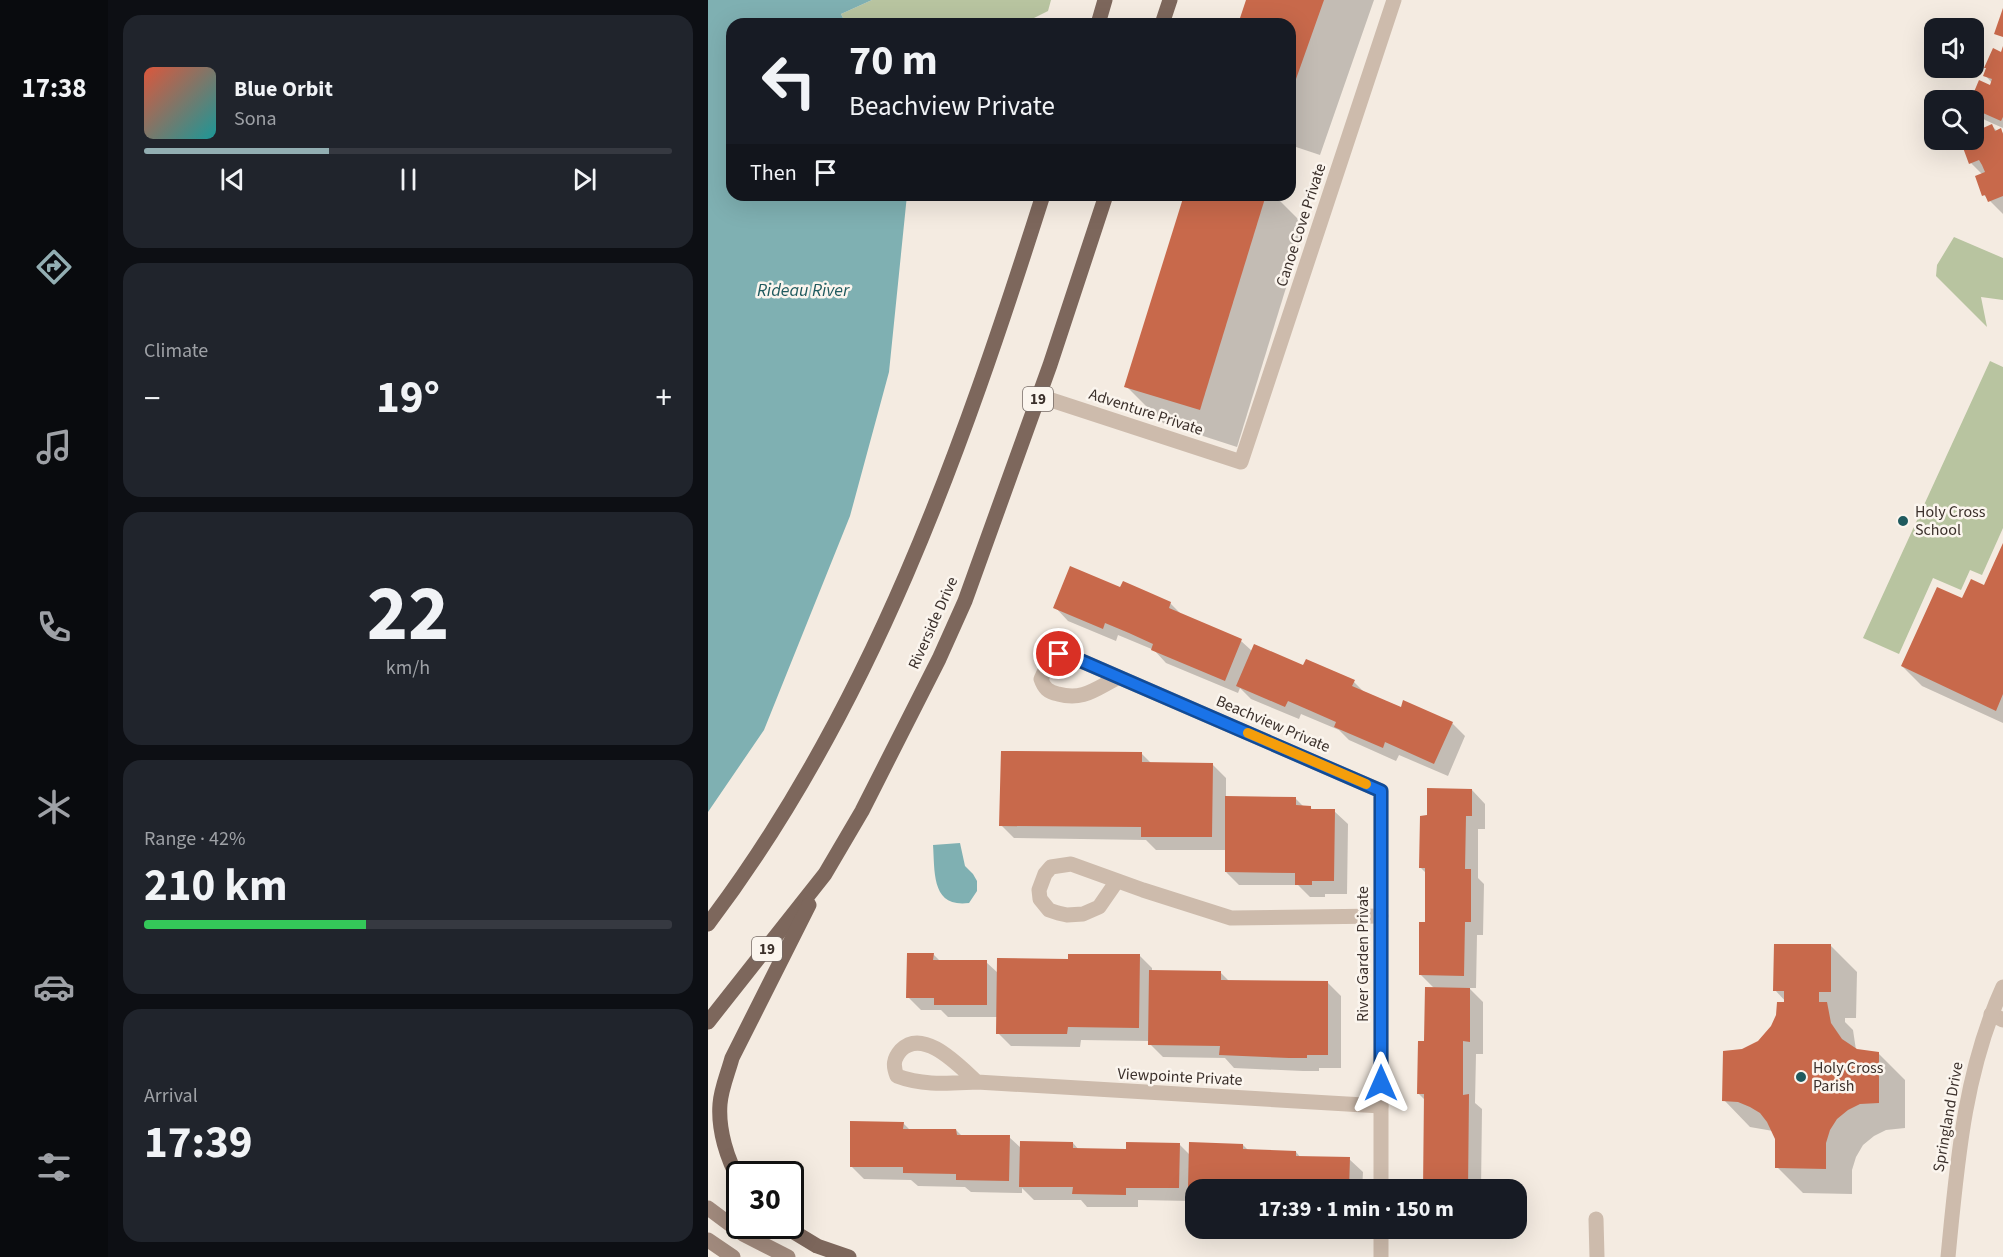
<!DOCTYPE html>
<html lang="en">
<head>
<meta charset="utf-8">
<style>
	:root { --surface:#171b24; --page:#20242c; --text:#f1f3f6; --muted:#9ea1a6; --line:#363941; --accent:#92aeb2 }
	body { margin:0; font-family:"Source Sans 3",sans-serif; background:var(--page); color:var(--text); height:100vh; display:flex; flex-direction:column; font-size:22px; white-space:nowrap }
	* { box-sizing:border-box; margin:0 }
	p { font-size:20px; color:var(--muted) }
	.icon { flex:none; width:33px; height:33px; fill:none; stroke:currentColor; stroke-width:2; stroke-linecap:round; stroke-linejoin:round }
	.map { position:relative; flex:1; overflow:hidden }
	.drawer { display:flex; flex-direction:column; gap:15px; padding:15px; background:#0d0f14; width:600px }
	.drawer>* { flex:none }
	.guide { position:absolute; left:18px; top:18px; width:570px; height:183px; border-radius:18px; box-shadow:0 6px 24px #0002; background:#171b24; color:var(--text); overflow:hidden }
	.controls { position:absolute; left:1216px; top:18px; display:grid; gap:12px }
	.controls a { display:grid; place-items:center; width:60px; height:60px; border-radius:12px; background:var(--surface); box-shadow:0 6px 24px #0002; font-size:30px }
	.speed { position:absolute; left:18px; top:1161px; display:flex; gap:12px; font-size:30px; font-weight:700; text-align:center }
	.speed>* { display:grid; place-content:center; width:78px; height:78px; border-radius:50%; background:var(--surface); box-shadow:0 6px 24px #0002; line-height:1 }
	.speed .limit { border:3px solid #111; border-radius:9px; background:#fff; color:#111 }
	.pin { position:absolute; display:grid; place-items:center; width:51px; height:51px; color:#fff; margin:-26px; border:3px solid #fff; border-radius:50%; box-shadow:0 2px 6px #0007 }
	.me { position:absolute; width:66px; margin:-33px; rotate:0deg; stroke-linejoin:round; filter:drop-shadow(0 0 4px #0008) }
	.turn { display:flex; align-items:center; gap:21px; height:126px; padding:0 24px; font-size:27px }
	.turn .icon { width:78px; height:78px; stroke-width:2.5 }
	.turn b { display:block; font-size:42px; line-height:51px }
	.then { display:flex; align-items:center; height:57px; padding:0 24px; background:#0003; gap:12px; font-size:22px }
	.big { font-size:45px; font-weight:700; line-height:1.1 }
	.drawer .card { flex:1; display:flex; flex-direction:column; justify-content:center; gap:9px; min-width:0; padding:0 21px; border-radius:18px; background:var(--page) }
	.drawer .dial { align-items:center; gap:0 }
	.dial b { font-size:78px; line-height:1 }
	.song { display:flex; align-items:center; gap:18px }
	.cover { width:72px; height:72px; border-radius:9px; background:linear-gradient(135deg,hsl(10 70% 55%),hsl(180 70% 35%)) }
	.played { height:6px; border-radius:3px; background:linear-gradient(90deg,var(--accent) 35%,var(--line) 35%) }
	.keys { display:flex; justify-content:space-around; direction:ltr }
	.heat { display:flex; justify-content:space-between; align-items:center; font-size:33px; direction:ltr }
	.charge { height:9px; border-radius:4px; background:linear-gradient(90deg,#34c759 42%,var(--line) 0) }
	.trip { position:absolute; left:477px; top:1179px; width:342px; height:60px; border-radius:18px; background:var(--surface); box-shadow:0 6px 24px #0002; font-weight:700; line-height:60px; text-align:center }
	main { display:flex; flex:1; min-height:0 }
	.tabs { display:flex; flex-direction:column; width:108px; justify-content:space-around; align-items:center; background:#090b0e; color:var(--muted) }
	.tabs .icon { width:42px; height:42px }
	.tabs .active { color:var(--accent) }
	.tabs b { font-size:27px; color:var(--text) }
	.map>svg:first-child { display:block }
	.green { fill:#b8c4a0 }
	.water { fill:#7fb0b2 }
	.shadow { fill:#0003 }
	.building { fill:#c8694b }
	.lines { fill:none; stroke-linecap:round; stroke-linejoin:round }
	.service { stroke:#cdbbac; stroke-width:15 }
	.minor { stroke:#cdbbac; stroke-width:15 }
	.tertiary { stroke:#cdbbac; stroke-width:15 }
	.secondary { stroke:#a18a7d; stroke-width:15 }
	.primary { stroke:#7d675c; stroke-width:15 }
	.route-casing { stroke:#114b97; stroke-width:15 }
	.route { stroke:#1a73e8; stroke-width:10 }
	.slow { stroke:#f59e0b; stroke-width:10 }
	.poi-dot { fill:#1f5a5e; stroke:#fbf5ee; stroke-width:2 }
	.labels { text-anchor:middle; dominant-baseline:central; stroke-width:5; stroke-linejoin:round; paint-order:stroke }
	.shield { fill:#fbf5ee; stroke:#756b66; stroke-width:1.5 }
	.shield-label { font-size:15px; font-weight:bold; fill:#3b302b }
	.street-label { font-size:16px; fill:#3b302b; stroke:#fbf5ee }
	.poi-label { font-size:16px; fill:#3b302b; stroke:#fbf5ee; text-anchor:start }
	.water-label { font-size:18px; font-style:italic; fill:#1f5a5e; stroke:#fbf5ee }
</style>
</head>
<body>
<main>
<nav class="tabs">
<b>17:38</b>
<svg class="icon active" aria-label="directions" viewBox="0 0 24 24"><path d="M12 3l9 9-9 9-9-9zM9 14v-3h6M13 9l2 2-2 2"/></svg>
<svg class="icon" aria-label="music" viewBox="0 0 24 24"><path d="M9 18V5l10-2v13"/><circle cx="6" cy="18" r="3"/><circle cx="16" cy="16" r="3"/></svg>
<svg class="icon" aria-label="phone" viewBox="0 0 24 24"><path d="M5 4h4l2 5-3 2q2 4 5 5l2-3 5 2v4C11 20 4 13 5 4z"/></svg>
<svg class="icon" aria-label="climate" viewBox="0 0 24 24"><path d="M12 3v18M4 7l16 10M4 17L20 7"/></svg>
<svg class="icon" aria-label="car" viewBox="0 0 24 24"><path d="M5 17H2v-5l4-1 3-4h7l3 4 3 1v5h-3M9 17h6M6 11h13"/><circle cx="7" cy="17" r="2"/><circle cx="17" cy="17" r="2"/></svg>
<svg class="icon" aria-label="filters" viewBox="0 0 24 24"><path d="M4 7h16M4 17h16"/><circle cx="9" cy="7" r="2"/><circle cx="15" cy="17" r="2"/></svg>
</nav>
<section class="drawer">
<div class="card">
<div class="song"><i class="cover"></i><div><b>Blue Orbit</b><p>Sona</p></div></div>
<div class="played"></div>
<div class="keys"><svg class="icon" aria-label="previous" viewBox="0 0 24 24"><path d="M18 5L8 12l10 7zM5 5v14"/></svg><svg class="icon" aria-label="pause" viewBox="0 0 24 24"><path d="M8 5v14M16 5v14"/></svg><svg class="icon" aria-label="next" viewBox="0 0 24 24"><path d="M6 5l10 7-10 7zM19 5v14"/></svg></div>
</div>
<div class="card"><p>Climate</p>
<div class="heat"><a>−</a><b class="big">19°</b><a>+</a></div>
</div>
<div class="card dial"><b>22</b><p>km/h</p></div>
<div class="card"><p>Range · 42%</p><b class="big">210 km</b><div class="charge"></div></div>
<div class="card"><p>Arrival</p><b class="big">17:39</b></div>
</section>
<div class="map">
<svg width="1295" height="1257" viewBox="0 0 1295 1257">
	<rect width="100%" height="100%" fill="#f4ebe1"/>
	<g class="green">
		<polygon points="164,0 343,0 340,11 314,24 138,24 133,14"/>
		<polygon points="1246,237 1295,258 1295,300 1273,297 1279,327 1228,276 1229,265"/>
		<polygon points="1282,361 1295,367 1295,528 1274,575 1262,570 1253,590 1225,578 1191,654 1155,638"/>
	</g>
	<g class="water">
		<polygon points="0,0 164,0 133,14 138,24 24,24 24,195 199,195 181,372 142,516 56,730 0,812"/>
		<path d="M 252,843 L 257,866 L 265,874 L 269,881 L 269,891 L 261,903 C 223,908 227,872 225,845 Z"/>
	</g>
	<g class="shadow">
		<polygon points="539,0 666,0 612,155 582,145 582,24 532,24"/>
		<polygon points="1295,50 1295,128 1277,120 1266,109 1265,99 1283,86 1284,83 1277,75"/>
		<polygon points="1284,126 1289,131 1292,130 1295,133 1295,214 1276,195 1274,174 1263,163 1256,140 1266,140 1266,134"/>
		<polygon points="477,195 566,195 597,226 529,447 455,423 418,386"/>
		<polygon points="1295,547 1295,723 1214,686 1194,666 1254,600 1276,587"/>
		<polygon points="413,589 462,603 475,616 533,641 544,651 646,682 657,693 693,709 744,723 757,736 740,776 691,755 688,761 641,740 631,730 593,714 591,719 543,699 532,688 530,693 458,663 446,650 410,635 408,641 360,621 347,607"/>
		<polygon points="434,754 444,764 504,764 518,778 518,798 587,798 596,807 602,807 605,811 626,811 640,824 639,894 617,894 617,897 602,897 590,885 531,885 518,872 518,850 448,850 438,840 306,838 293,825"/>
		<polygon points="764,790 777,804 777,829 770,829 770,878 776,884 775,935 769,935 768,988 761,988 775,1002 775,1054 768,1054 767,1103 774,1109 773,1190 716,1190 717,1100 710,1093 727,989 712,974 718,923 719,874 713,868 720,817"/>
		<polygon points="1123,946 1149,972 1148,1018 1137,1018 1137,1022 1145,1030 1148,1050 1171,1054 1197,1080 1197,1128 1178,1130 1166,1136 1155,1145 1148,1157 1144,1170 1144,1194 1095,1193 1069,1167 1068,1139 1065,1131 1042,1127 1016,1100 1035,1051 1051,1043 1065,1027 1080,1004 1067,990"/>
		<polygon points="225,954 233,962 278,962 290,973 362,960 431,955 444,968 444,972 512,972 522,982 620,983 633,996 633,1068 611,1068 611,1071 595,1071 526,1068 517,1058 455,1057 442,1044 442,1041 373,1040 372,1047 303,1046 290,1033 290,1017 240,1017 233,1010 213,1010 200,997"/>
		<polygon points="195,1123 202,1130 248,1130 254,1136 301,1137 313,1148 365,1143 371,1150 420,1150 471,1144 483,1156 535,1145 540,1150 588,1152 593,1158 641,1159 655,1172 654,1190 488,1190 488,1193 484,1190 484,1201 430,1200 430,1207 379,1207 373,1200 326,1200 314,1188 314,1193 263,1192 257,1187 210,1186 203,1180 156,1179 143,1166"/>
	</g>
	<g class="building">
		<polygon points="538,0 616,0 582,96 582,24 530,24"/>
		<polygon points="1295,8 1295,37 1286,34"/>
		<polygon points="1295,46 1295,117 1293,121 1266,109 1266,100 1263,99 1271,80 1282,85 1284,79 1275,76 1278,68 1276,68 1285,48 1293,52"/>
		<polygon points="1284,124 1287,131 1293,128 1295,134 1295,196 1280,202 1277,195 1274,196 1267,176 1277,172 1274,165 1271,160 1261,164 1254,145 1256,145 1254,140 1266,140 1266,132"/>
		<polygon points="476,195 558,195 492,410 416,387"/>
		<polygon points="1295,543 1295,694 1288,711 1193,666 1229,587 1254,598 1263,579 1276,585"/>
		<polygon points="362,566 412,587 415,581 438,591 463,602 461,608 534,639 517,681 443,650 445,644 421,633 397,623 395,629 345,608"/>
		<polygon points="546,644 595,665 598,659 647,680 644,686 693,707 695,700 745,722 726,764 677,742 675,748 626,727 628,722 603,711 580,701 577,707 528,686"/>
		<polygon points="293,751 434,752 434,762 505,763 504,837 433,837 433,827 291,826"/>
		<polygon points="719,788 764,789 764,816 758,816 757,869 763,869 763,922 757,922 756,976 711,975 711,922 717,922 717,868 711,868 712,816 719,815"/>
		<polygon points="517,796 588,797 588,805 603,806 603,809 627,809 626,881 604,881 604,885 587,885 587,873 517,872"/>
		<polygon points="1066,944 1123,944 1123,992 1111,992 1111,1002 1119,1002 1123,1023 1134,1039 1149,1049 1171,1052 1171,1103 1152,1104 1140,1110 1129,1119 1122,1130 1118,1143 1118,1169 1067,1168 1067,1139 1059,1122 1052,1113 1042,1107 1030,1102 1014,1101 1015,1051 1034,1049 1050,1041 1063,1026 1068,1015 1069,1002 1076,1002 1076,991 1065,991"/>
		<polygon points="199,953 226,953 225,960 279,960 279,1005 226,1005 226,998 198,998"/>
		<polygon points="360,954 432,954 431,1028 360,1027 359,1034 288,1034 289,958 360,959"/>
		<polygon points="441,970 513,971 513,980 620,981 620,1055 599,1055 599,1058 581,1058 511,1055 512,1046 440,1045"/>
		<polygon points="717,987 762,988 762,1042 755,1041 755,1095 761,1094 760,1190 715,1190 716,1094 709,1094 710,1041 716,1041"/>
		<polygon points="142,1121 196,1122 195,1129 248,1129 249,1135 302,1135 301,1181 248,1180 248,1174 195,1173 195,1167 142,1167"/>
		<polygon points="312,1141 365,1142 365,1148 418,1149 418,1142 472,1143 471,1188 418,1188 418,1195 364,1194 365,1187 311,1187"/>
		<polygon points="481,1142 535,1144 535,1149 588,1151 588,1156 642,1157 641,1190 480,1188"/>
	</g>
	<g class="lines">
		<polyline class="service" points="888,1219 889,1257"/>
		<g class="minor">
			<polyline points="331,396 533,462 686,0"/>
			<path d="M 409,678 C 387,689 375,701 350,694 C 340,692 336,688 333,679 C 341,663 341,653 362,656 L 673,791 L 673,1190"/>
			<polyline points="409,881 391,907 375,914 359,915 350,913 341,910 332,899 331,890 337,874 343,867 363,864 435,890 523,918 673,916"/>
			<polyline points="1283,1014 1295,1020"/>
			<path d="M 269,1082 C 242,1083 215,1086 189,1076 C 185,1066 185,1059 193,1050 C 216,1027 252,1067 269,1082 L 673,1106"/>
			<polyline points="673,1257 673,1228"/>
		</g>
		<path class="tertiary" d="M 1240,1257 C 1249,1164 1256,1072 1295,987"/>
		<g class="secondary">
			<polyline points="0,1208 35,1234 80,1257"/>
			<polyline points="0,1240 25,1257"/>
		</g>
		<g class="primary">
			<polyline points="390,24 397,0"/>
			<polyline points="454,24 462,0"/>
			<path d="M 0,924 C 163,709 254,450 335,195"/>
			<polyline points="0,1022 117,874 154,811 231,659 257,601 342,365 398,195"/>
			<path d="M 32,1182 C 19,1159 10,1130 12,1104 C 13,1089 20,1073 24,1058 L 101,905"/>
			<polyline points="76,1226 109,1246 141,1257"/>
		</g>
	</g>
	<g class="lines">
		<defs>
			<polyline id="route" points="351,654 362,656 673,791 673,1083"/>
		</defs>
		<use href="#route" class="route-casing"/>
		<use href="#route" class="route"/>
		<polyline class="slow" points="540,733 658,784"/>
	</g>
	<g class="poi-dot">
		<circle cx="1195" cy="521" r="6"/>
		<circle cx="1093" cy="1077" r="6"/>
	</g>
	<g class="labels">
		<g class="shield">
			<rect x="315" y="387" width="30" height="24" rx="4.5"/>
			<rect x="44" y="937" width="30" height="24" rx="4.5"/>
		</g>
		<g class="shield-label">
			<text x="330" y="399">19</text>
			<text x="59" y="949">19</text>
		</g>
		<g class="street-label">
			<text transform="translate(593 225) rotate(-72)">Canoe Cove Private</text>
			<text transform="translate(438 412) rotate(18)">Adventure Private</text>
			<text transform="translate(225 623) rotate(-66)">Riverside Drive</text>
			<text transform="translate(565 724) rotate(23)">Beachview Private</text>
			<text transform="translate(655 954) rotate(-90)">River Garden Private</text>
			<text transform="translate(472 1077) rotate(3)">Viewpointe Private</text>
			<text transform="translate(1240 1117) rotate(-80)">Springland Drive</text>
		</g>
		<g class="poi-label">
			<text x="1207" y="512">Holy Cross<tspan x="1207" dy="18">School</tspan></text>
			<text x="1105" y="1068">Holy Cross<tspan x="1105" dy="18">Parish</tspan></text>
		</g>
		<g class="water-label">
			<text x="95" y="290">Rideau River</text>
		</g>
	</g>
</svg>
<div class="controls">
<a><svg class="icon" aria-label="sound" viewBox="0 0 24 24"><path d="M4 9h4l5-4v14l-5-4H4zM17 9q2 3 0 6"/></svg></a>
<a><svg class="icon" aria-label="search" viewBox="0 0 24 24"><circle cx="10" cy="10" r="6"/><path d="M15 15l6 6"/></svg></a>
</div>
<div class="speed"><div class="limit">30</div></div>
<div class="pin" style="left:351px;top:654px;background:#d93025"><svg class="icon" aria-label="arrive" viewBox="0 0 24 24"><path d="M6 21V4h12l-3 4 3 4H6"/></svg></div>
<svg class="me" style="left:673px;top:1083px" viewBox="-20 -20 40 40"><path d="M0-17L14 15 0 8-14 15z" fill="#1a73e8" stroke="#fff" stroke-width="4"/></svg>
<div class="trip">17:39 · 1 min · 150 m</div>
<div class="guide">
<div class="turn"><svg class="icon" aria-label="left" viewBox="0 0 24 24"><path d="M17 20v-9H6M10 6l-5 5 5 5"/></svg><div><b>70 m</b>Beachview Private</div></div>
<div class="then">Then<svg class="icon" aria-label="arrive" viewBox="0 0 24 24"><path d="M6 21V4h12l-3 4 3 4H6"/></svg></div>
</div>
</div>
</main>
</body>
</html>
